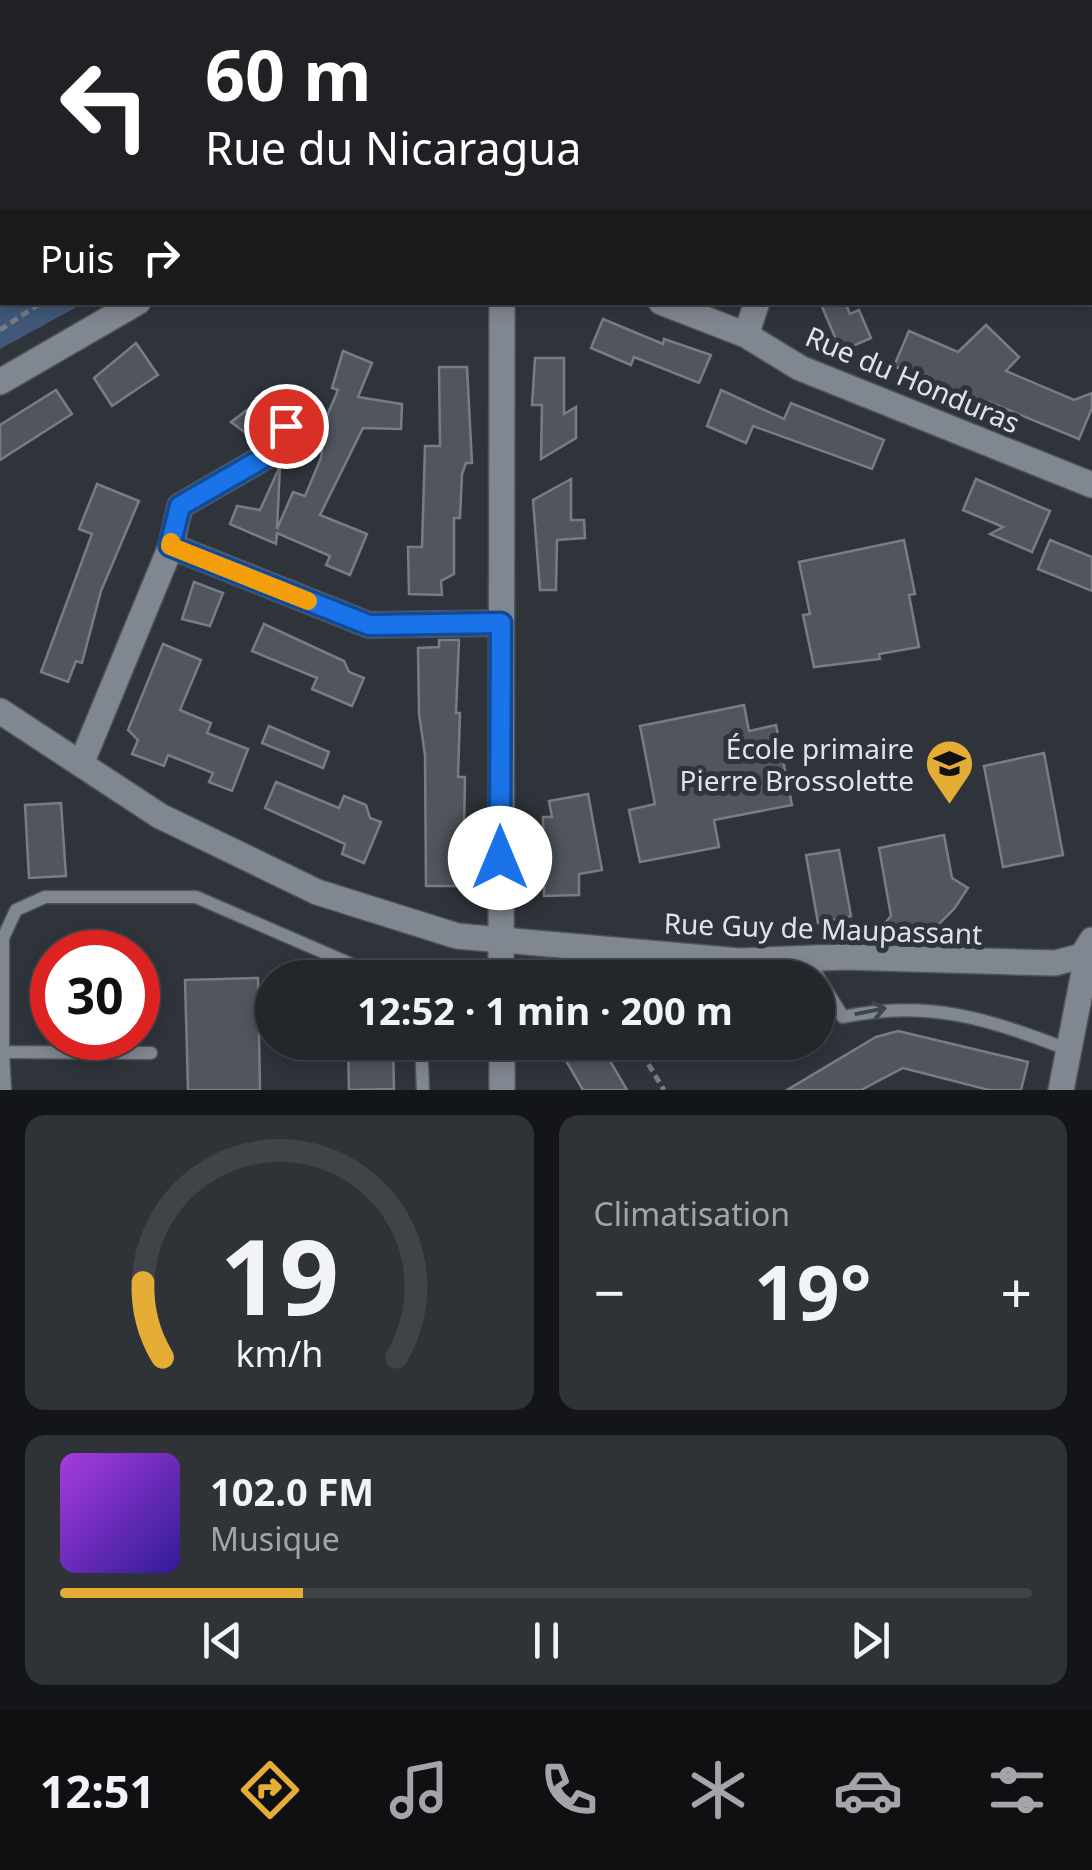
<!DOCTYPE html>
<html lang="fr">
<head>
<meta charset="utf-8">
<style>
	:root { --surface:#23272c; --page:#2f3338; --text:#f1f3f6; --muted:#a3a5a9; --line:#404448; --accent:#e5ad36 }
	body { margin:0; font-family:"Noto Sans",sans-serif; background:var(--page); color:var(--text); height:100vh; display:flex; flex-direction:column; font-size:38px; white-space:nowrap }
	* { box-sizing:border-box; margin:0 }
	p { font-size:32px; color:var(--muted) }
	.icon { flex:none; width:55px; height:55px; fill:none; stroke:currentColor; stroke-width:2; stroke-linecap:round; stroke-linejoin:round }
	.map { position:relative; height:1090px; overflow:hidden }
	.sheet { display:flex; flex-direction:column; gap:25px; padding:25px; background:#131518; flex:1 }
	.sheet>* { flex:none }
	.hud { position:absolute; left:0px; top:0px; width:1092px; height:305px; box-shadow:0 5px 15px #0003,0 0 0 2px var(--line); background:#202124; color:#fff; overflow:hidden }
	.speed { position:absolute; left:30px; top:930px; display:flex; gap:20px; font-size:50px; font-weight:700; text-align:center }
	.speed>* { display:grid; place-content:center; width:130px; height:130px; border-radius:50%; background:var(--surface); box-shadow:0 5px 15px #0003,0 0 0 2px var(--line); line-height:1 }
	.speed .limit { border:15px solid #d22; background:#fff; color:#111 }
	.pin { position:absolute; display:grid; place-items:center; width:85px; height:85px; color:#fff; margin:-42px; border:5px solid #fff; border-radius:50%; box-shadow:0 2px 10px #0007 }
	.me { position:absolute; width:110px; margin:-55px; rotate:0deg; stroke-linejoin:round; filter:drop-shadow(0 0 8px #0008) }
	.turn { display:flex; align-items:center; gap:35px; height:210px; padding:0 40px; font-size:45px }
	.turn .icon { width:130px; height:130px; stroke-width:2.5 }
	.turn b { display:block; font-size:70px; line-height:85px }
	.then { display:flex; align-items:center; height:95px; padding:0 40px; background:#0003; gap:20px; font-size:38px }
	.big { font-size:75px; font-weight:700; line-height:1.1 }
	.sheet .widget { flex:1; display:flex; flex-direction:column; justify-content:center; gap:15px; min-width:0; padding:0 35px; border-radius:20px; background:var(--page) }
	.sheet .dial { align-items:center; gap:0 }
	.dial svg { height:260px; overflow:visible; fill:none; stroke:var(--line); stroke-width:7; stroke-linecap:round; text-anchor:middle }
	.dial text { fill:var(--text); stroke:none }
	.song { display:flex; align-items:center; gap:30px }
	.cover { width:120px; height:120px; border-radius:15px; background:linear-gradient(135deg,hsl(280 70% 55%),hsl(250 70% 35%)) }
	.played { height:10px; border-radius:5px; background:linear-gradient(90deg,var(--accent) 25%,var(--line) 25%) }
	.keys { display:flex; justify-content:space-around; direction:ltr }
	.heat { display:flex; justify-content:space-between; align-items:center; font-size:55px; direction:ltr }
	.sheet .tiles { flex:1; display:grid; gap:25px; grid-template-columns:1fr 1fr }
	.widget:last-child { grid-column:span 2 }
	.trip { position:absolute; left:255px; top:960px; width:580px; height:100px; border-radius:50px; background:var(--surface); box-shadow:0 5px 15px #0003,0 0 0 2px var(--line); font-weight:700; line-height:100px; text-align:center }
	.tabs { display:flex; height:160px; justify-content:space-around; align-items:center; background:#0e1012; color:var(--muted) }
	.tabs .icon { width:70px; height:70px }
	.tabs .on { color:var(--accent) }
	.tabs b { font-size:45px; color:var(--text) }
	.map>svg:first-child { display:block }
	.green { fill:#415879 }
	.building { fill:#50555e; stroke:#777d86; stroke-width:2.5 }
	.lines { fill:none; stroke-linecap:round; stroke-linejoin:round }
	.lane-casing { stroke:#4f5359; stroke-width:15 }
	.street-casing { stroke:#4f5359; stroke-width:28 }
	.path { stroke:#787c83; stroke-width:5; stroke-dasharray:8 5; stroke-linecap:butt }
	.lane { stroke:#818790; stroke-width:12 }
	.street { stroke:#818790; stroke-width:25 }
	.oneway { stroke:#3f454c }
	.route-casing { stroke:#114b97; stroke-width:25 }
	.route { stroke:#1a73e8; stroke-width:18 }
	.slow { stroke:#f59e0b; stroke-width:18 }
	.labels { text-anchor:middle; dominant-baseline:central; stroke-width:10; stroke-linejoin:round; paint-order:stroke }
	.street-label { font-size:28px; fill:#e0e3e8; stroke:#2f343b }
	.poi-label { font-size:28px; fill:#e0e3e8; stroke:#2f343b; text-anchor:end }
</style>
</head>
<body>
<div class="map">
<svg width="1092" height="1090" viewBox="0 0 1092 1090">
	<rect width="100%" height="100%" fill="#2f343b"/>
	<polygon class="green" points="0,0 343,2 2,2 2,302 84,303 0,349"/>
	<g class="building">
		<polygon points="820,302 845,302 850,314 859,310 871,338 841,351"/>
		<polygon points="603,319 663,344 664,339 711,355 699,383 634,357 631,365 591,348"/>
		<polygon points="986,325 1019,357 1006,371 1074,400 1092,393 1092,408 1079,439 989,402 987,408 894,366 909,331 958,352"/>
		<polygon points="136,343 158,375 112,406 94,378"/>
		<polygon points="343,351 372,363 358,397 402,404 401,429 363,428 320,515 367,534 350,575 326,565 330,556 277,533 276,544 230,524 237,506 260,510 280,466 277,529 293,492 305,496 321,458 324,433 320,432 338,390 332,388"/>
		<polygon points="535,358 564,358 564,414 576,407 576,438 541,459 542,405 532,405"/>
		<polygon points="439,367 467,367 472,463 466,463 462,474 460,518 454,518 454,574 441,581 442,595 409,594 408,547 422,547 425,446 440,446"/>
		<polygon points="56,390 72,414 0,460 0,425"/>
		<polygon points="721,390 784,419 791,403 884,440 872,469 753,426 746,443 707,426"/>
		<polygon points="287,399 258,442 231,422 260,400"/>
		<polygon points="571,479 571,520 584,520 585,538 557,540 556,590 540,590 533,500"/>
		<polygon points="976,479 1050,511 1032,552 990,534 1003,527 963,510"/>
		<polygon points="97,484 139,501 101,591 82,663 76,661 68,682 41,672 92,534 79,529"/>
		<polygon points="904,540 915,594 909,595 919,647 879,654 880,659 814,667 803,615 810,614 799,562"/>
		<polygon points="1050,540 1092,557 1092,591 1038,569"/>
		<polygon points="194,582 223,593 210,626 182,619"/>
		<polygon points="264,624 344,661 349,672 364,678 352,706 312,689 317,678 252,651"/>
		<polygon points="439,640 459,640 456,713 460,713 458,777 465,777 463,886 426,886 425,755 419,714 418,648 439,647"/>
		<polygon points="163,644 201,660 180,710 211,723 207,733 248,749 232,791 209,782 213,773 168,755 164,766 132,754 138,740 128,730"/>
		<polygon points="744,705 749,731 776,725 792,805 714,820 719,847 640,862 629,810 655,804 640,726"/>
		<polygon points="269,726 329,752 323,768 262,743"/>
		<polygon points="1044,753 1063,855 1003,867 984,766"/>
		<polygon points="276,782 339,808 344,796 366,805 370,818 381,822 364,863 342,854 345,844 265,808"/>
		<polygon points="588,794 602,870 579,874 579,895 544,896 543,817 552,817 549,801"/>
		<polygon points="61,803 66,876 29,878 25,805"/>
		<polygon points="944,835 952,878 968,888 954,909 921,942 884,924 891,916 879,848"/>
		<polygon points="839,850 851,916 818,923 806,855"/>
		<polygon points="258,978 260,1090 188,1090 185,980"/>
		<polygon points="898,1031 1028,1062 1021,1090 989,1090 903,1068 861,1090 787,1090 876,1037"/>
		<polygon points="555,1042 599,1042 627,1090 583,1090"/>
		<polygon points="393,1043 394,1089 349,1090 348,1044"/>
	</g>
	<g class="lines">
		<defs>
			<g id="lane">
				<path d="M 807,959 L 843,1017 C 927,999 991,1019 1069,1050"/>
				<polyline points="421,1042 423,1090"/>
				<polyline points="3,1052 5,1090"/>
				<polyline points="151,1053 3,1052 3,938 16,910 45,897 196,897 383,978"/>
			</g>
			<g id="street">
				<polyline points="694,0 695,2"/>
				<polyline points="591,2 595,0"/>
				<polyline points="1033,2 1036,0"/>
				<polyline points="661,302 746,335"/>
				<polyline points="757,302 746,335 800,368 1092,485"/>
				<polyline points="0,382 138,302"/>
				<polyline points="171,546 180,506 270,454 286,426"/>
				<polyline points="0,711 160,816 317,892 457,936 739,961 844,957 1055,963 1082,956 1092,940"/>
				<polyline points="81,764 171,546 369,625 501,623"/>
				<polyline points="501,978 502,302"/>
				<polyline points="502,1042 502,1090"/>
				<polyline points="1061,1090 1085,967 1082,956"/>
			</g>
		</defs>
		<use href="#lane" class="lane-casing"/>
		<use href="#street" class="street-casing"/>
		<g class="path">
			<polyline points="316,0 318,2"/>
			<polyline points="14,2 22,0"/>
			<polyline points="507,2 511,0"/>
			<polyline points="0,4 2,4"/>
			<polyline points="0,330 42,302"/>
			<polyline points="635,1042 664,1090"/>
		</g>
		<use href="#lane" class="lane"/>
		<use href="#street" class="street"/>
	</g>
	<defs><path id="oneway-shaft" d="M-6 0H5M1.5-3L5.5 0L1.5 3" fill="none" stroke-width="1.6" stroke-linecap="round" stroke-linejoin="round" transform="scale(2.5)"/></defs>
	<use class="oneway" href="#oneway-shaft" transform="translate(871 1011) rotate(-11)"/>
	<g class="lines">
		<defs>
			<polyline id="route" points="286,426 270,454 180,506 170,546 369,625 501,623 500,858"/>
		</defs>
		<use href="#route" class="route-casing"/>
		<use href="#route" class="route"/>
		<polyline class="slow" points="171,542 170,546 308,601"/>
	</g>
	<defs>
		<symbol id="school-pin" viewBox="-11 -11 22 30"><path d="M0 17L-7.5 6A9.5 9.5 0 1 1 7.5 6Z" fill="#e5ad36" stroke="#2f343b"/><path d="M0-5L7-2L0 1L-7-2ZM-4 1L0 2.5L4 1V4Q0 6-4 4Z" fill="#111"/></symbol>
	</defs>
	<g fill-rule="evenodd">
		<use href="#school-pin" x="922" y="736" width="55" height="75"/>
	</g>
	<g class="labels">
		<g class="street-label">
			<text transform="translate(913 379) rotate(23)">Rue du Honduras</text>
			<text transform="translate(823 928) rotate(2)">Rue Guy de Maupassant</text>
		</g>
		<g class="poi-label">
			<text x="914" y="748">École primaire<tspan x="914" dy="32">Pierre Brossolette</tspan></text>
		</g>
	</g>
</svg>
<div class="speed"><div class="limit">30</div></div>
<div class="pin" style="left:286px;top:426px;background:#d93025"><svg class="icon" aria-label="arrive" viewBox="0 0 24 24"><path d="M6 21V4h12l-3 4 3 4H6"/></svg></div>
<svg class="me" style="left:500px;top:858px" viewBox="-20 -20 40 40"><circle r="19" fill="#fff"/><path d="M0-13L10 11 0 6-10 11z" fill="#1a73e8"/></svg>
<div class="trip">12:52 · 1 min · 200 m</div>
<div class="hud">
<div class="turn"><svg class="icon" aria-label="left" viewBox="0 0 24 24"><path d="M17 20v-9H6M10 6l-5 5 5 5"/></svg><div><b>60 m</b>Rue du Nicaragua</div></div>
<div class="then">Puis<svg class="icon" aria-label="right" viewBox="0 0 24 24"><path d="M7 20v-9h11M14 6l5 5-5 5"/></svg></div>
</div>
</div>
<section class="sheet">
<div class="tiles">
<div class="widget dial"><svg viewBox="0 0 100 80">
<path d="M14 69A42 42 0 1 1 86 69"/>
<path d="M14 69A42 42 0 0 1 8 46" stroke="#e5ad36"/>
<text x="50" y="56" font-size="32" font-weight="700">19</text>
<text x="50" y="72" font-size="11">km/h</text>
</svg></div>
<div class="widget"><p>Climatisation</p>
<div class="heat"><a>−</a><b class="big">19°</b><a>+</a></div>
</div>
<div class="widget">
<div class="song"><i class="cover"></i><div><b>102.0 FM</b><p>Musique</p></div></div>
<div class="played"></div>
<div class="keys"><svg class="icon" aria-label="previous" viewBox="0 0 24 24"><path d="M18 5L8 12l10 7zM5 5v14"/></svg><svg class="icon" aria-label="pause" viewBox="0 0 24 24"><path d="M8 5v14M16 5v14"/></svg><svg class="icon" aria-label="next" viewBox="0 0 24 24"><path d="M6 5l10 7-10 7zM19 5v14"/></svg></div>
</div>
</div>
</section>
<nav class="tabs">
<b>12:51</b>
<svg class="icon on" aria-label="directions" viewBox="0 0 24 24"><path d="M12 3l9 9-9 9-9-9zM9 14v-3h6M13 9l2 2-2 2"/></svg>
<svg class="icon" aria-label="music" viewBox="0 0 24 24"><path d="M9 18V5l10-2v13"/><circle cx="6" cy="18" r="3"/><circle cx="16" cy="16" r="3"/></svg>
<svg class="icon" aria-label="phone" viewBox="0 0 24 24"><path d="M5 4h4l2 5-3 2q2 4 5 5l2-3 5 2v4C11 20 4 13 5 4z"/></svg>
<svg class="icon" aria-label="climate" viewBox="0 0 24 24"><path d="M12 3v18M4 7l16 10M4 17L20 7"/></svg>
<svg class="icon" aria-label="car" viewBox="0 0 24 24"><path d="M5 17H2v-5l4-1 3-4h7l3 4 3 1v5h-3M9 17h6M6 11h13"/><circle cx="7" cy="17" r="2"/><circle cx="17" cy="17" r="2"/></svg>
<svg class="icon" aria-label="filters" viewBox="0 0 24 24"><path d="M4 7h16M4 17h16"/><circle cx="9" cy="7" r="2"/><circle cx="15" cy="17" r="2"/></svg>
</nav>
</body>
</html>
